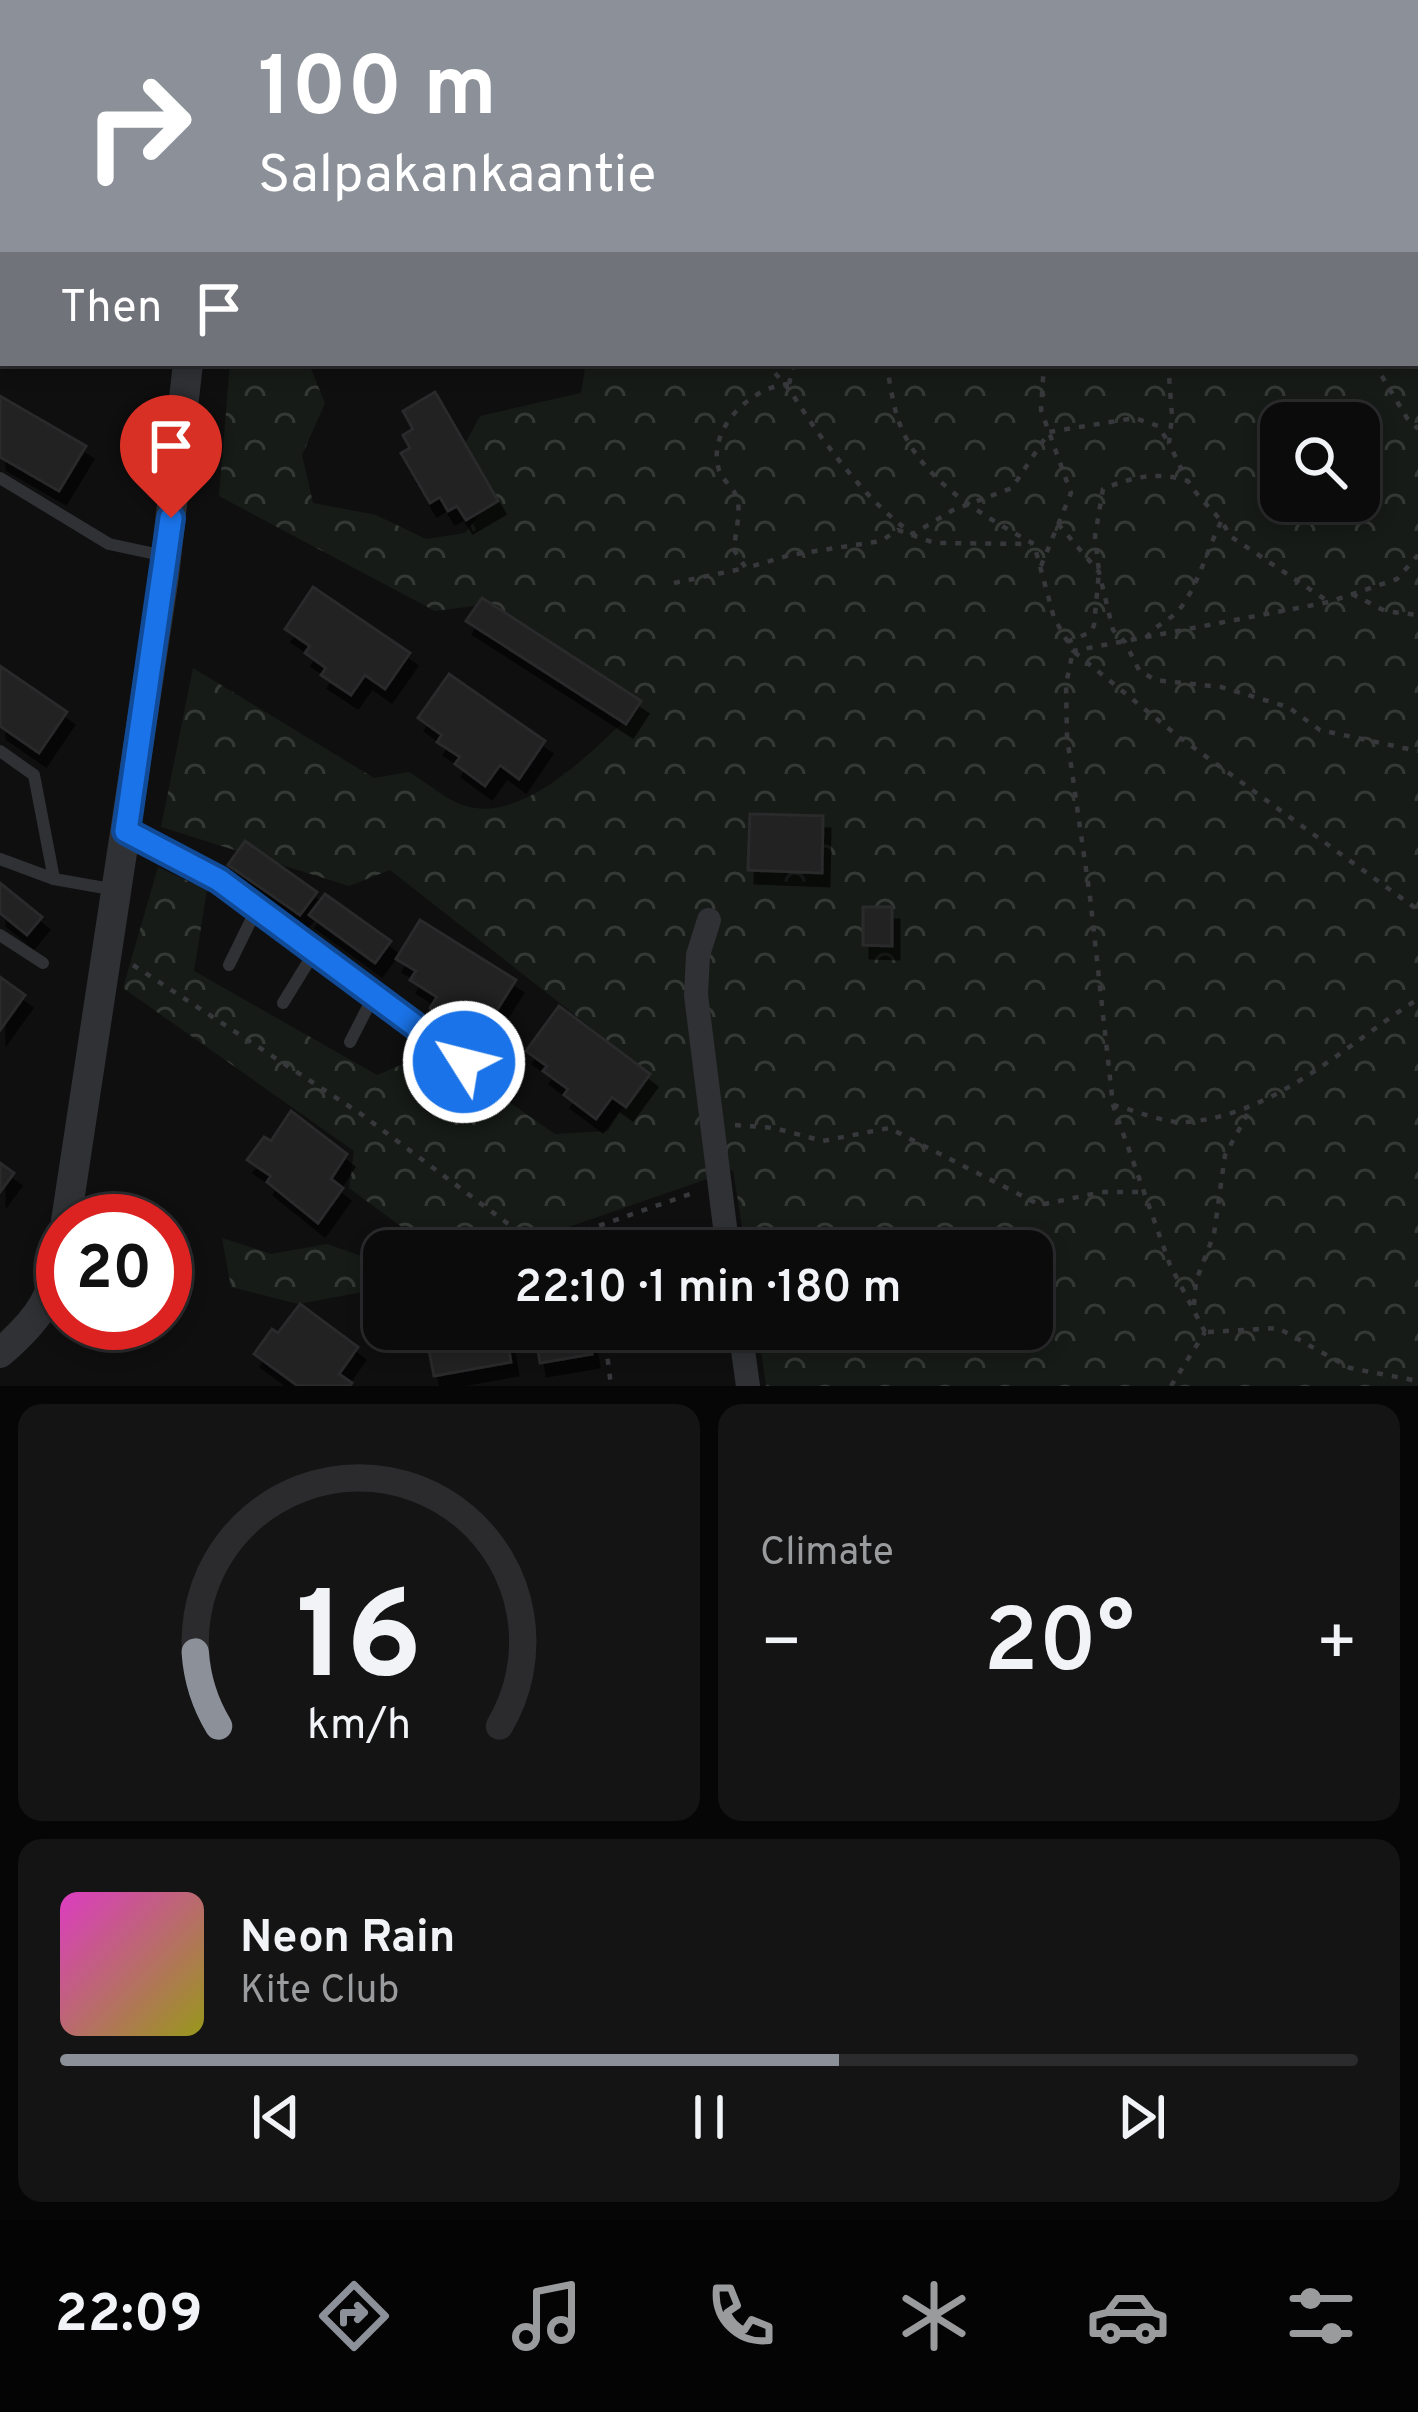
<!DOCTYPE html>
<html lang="en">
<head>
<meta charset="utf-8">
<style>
	:root { --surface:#0b0b0c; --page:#141415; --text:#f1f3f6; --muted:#9a9b9d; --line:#2b2b2d; --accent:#8c9099 }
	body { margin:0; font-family:Overpass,sans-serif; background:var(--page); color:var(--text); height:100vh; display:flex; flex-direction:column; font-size:45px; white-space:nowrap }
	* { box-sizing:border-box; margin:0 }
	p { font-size:39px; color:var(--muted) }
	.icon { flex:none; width:66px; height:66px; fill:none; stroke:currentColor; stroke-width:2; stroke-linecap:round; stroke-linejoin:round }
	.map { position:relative; height:1386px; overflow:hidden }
	.drawer { display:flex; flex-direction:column; gap:18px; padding:18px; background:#060607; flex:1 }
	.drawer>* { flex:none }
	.banner { position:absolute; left:0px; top:0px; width:1419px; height:366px; box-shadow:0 6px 18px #0003,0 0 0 3px var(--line); background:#8c9099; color:#fff; overflow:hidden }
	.controls { position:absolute; left:1260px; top:402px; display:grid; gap:24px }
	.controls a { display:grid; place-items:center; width:120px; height:120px; border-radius:24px; background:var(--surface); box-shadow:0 6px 18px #0003,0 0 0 3px var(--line); font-size:60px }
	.speed { position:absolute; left:36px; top:1194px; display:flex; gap:24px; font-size:60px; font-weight:700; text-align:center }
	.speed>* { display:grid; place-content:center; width:156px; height:156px; border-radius:50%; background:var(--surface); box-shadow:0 6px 18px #0003,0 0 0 3px var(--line); line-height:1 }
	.speed .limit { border:18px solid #d22; background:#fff; color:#111 }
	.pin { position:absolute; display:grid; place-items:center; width:102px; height:102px; color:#fff; margin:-123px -51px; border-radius:50% 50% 50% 0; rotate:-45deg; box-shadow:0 0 12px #0007 }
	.pin .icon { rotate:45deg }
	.me { position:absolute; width:132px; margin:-66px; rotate:306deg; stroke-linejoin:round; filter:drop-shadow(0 0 9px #0008) }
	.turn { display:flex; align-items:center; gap:42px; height:252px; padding:0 60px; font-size:54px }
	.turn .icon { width:156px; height:156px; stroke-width:2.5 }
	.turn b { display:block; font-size:84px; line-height:102px }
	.then { display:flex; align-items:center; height:114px; padding:0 60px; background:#0003; gap:24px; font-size:45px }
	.big { font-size:90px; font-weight:600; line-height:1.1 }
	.drawer .tile { flex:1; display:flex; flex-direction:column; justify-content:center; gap:18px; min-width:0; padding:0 42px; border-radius:24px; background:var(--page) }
	.drawer .dial { align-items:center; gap:0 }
	.dial svg { height:312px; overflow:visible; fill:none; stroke:var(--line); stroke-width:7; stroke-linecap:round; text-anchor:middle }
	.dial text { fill:var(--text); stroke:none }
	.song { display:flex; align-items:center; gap:36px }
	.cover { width:144px; height:144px; border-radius:18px; background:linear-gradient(135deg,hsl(310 70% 55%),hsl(60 70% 35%)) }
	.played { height:12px; border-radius:6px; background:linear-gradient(90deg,var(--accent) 60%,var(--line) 60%) }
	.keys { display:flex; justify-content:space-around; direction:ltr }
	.heat { display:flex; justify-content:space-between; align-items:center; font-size:66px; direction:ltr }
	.drawer .tiles { flex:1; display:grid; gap:18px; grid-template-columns:1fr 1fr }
	.tile:last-child { grid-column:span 2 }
	.trip { position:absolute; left:363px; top:1230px; width:690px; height:120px; border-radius:24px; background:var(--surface); box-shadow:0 6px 18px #0003,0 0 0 3px var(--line); font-weight:600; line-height:120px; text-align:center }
	.dock { display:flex; height:192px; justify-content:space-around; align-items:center; background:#040405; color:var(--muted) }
	.dock .icon { width:84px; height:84px }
	.dock .on { color:var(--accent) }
	.dock b { font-size:54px; color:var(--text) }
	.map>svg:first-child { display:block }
	.forest { fill:url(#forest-crowns); fill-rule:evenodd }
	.building { fill:#222224; stroke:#29292c; stroke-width:3; filter:url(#shadow) }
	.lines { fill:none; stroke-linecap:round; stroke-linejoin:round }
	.path { stroke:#36383c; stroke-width:4.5; stroke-dasharray:6 9; stroke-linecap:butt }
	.service { stroke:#303135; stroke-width:12 }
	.minor { stroke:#303135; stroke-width:24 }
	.tertiary { stroke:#303135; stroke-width:30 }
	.route-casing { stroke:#114b97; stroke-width:30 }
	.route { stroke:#1a73e8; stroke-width:21 }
</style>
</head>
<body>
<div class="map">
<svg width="1418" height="1386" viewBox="0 0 1418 1386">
	<defs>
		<pattern id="forest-crowns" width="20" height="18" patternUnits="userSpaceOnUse" patternTransform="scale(3)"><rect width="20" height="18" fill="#161b17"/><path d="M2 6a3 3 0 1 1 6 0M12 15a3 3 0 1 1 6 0" fill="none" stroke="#353936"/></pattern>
		<filter id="shadow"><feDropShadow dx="7" dy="13" stdDeviation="0" flood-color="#0009"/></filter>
	</defs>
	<rect width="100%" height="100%" fill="#0f0f10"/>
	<g class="forest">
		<path d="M 379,0 L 1418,0 L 1418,1386 L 766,1386 L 758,1329 L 1032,1329 L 1032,1251 L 746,1251 L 733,1170 L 499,1251 L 405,1251 L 414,1236 L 349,1188 L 354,1151 L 123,988 L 158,867 L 207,890 L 194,971 L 377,1075 L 435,1051 L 555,1134 L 608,1131 L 645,1070 L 390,870 L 349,886 L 161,827 L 193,668 L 374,778 L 409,772 C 426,782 447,801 466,806 C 525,824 596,747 635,711 L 482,605 L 435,611 L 219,496 L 230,363 L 309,364 L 325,403 L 302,455 L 313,503 L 376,515 L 426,539 L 465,533 L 492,499 L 465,444 L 480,416 L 581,393 L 586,363 L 1416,363 L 1416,3 ZM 1281,423 L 1359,423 L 1359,501 L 1281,501 Z"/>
		<polygon points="222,1238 271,1254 327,1244 384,1264 384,1288 298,1304 231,1287"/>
	</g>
	<g class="building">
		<polygon points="306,0 372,0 374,3 306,3"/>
		<polygon points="435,392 498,501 466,520 457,506 448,511 440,497 430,503 401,453 410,448 403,435 413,429 403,411"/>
		<polygon points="0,396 86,446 59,491 0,457"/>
		<polygon points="313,587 410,653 385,689 365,675 351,695 321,675 326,668 305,653 310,646 285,629"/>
		<polygon points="482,598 641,701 626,724 466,621"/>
		<polygon points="0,666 67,712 39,753 0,726"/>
		<polygon points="449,674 545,741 519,779 500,765 485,786 455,764 460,757 437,742 442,735 418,718"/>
		<polygon points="750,814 823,816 822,873 748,870"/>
		<polygon points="245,841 317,892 300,915 228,865"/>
		<polygon points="0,883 42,917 27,935 0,913"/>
		<polygon points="325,894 391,941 375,963 309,915"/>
		<polygon points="863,907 892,907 892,946 863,945"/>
		<polygon points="420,920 516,980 491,1019 473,1008 461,1027 430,1008 437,997 410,980 416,971 396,959"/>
		<polygon points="0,977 25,995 0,1030"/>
		<polygon points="559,1006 650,1074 626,1107 612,1097 596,1119 564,1095 568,1089 543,1071 547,1066 526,1051"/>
		<polygon points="291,1111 347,1154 331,1179 343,1188 318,1223 267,1182 271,1176 247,1160 264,1137 271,1141"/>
		<polygon points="0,1163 14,1173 0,1192"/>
		<polygon points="300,1304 358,1347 339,1374 352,1383 350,1386 298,1386 254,1354 272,1329 278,1333"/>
		<polygon points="425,1329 505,1329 511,1362 434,1376"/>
		<polygon points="535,1329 588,1329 592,1354 540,1363"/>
		<polygon points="620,1329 705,1329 705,1331 621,1337"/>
	</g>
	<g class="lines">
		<g class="path">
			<polyline points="843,0 844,3"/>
			<polyline points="1359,0 1362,3"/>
			<polyline points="906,3 907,0"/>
			<polyline points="969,3 970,0"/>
			<polyline points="1328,3 1331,0"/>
			<polyline points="1345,3 1346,0"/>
			<polyline points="1416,46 1418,46"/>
			<polyline points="1416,211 1418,212"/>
			<path d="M 764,363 C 792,387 800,409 822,438 C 849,474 876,508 913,534 L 953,510 L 1012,488 L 1049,432 L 1135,418 L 1158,426 L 1169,443"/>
			<path d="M 886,363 C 890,381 892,401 898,419 C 917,478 983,516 1034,544 L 1054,618 L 1073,651 L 1329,602 L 1397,579 L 1418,555"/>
			<polyline points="1168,363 1172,416 1169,443 1186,479"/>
			<polyline points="1374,363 1407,418 1418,429"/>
			<path d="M 789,384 C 752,386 706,429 719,470 C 723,482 736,488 738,502 C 740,517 735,535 734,550 L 746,568 L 790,555 L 881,541 L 898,530 L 935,543 L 1031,544"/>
			<polyline points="789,384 794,363"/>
			<polyline points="1058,524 1099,572 1113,630 1125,642 1139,670 1155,680 1221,687 1288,707 1320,730 1418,751"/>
			<polyline points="1041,566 1071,493 1041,410 1044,363"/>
			<polyline points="674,583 746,568"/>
			<polyline points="1352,594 1385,611 1418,615"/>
			<path d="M 1146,638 C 1155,626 1164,623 1175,614 C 1196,594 1208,546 1222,520"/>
			<path d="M 1067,642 L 1091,632 L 1094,625 L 1099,572 L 1095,536 L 1103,489 C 1132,477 1158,471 1188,481 C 1201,503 1220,514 1230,536 L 1329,602"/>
			<polyline points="133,965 361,1114 531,1241 558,1240 693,1193"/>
			<path d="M 1113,1105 C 1135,1110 1165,1124 1187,1122 C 1275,1115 1347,1044 1418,999"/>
			<polyline points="735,1125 774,1128 823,1141 889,1128 1040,1205 1102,1192 1144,1192"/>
			<polyline points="664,1251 703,1245"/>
			<polyline points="1194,1305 1196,1281 1214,1234 1225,1155 1252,1106"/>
			<polyline points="604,1329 611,1386"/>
			<polyline points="1205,1332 1170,1265 1113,1105 1090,897 1067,737 1066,684 1073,651 1179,737 1418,910"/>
			<polyline points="1208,1332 1278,1328 1350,1368 1418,1381"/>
			<polyline points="1171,1386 1205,1332"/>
		</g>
		<g class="service">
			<polyline points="0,478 109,544 165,556"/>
			<polyline points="0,751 34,775 54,879"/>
			<polyline points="127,832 219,880 464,1062"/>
			<polyline points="0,859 54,879 116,890"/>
			<polyline points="0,935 43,963"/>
			<polyline points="229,965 257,908"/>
			<polyline points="283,1003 315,951"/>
			<polyline points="350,1042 374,995"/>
		</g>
		<g class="minor">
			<polyline points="709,920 698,955 696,995 728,1251"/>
			<polyline points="740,1329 748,1386"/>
		</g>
		<g class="tertiary">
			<polyline points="205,0 205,3"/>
			<polyline points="66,1221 164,576 188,363"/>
			<path d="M 0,1353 C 43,1316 53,1297 63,1241"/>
		</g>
	</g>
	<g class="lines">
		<defs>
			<polyline id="route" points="171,518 126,831 219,880 464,1062"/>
		</defs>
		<use href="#route" class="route-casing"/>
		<use href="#route" class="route"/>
	</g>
</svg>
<div class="controls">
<a><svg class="icon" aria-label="search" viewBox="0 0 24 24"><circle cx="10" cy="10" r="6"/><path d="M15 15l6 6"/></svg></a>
</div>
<div class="speed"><div class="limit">20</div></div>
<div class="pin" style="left:171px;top:518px;background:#d93025"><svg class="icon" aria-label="arrive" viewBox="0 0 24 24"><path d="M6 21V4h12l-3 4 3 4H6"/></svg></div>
<svg class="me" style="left:464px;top:1062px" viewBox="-20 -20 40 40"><circle r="17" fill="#1a73e8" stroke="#fff" stroke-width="3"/><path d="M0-11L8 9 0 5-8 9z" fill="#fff"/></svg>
<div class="trip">22:10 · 1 min · 180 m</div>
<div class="banner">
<div class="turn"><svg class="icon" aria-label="right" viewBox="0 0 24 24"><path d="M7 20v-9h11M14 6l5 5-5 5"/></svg><div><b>100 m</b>Salpakankaantie</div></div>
<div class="then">Then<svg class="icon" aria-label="arrive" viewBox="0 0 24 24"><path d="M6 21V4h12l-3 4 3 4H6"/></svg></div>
</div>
</div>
<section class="drawer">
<div class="tiles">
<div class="tile dial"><svg viewBox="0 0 100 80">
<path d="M14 69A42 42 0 1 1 86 69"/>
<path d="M14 69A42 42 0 0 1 8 50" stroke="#8c9099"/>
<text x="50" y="56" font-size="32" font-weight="700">16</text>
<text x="50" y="72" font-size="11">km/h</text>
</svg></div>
<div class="tile"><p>Climate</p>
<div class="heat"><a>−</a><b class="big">20°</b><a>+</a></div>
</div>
<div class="tile">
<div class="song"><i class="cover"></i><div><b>Neon Rain</b><p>Kite Club</p></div></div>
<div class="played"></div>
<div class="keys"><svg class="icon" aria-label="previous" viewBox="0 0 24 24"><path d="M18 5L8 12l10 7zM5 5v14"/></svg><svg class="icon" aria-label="pause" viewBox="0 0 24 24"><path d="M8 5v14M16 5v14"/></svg><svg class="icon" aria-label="next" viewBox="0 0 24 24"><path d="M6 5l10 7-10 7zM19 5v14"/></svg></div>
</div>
</div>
</section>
<nav class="dock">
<b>22:09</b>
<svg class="icon on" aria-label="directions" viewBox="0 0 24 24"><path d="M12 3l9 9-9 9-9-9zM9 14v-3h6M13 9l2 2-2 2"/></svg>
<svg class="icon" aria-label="music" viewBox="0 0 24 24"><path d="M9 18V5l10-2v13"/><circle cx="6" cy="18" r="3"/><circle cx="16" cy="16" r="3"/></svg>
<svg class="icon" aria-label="phone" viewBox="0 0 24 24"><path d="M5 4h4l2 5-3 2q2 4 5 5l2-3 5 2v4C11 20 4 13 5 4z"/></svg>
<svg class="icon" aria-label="climate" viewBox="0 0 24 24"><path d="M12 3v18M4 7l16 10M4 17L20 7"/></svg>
<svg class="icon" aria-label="car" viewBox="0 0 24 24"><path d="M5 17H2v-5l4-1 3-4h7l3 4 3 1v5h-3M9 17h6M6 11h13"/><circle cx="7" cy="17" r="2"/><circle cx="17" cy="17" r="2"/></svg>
<svg class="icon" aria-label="filters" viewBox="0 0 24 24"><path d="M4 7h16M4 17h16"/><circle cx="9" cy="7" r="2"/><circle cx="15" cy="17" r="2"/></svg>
</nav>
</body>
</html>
